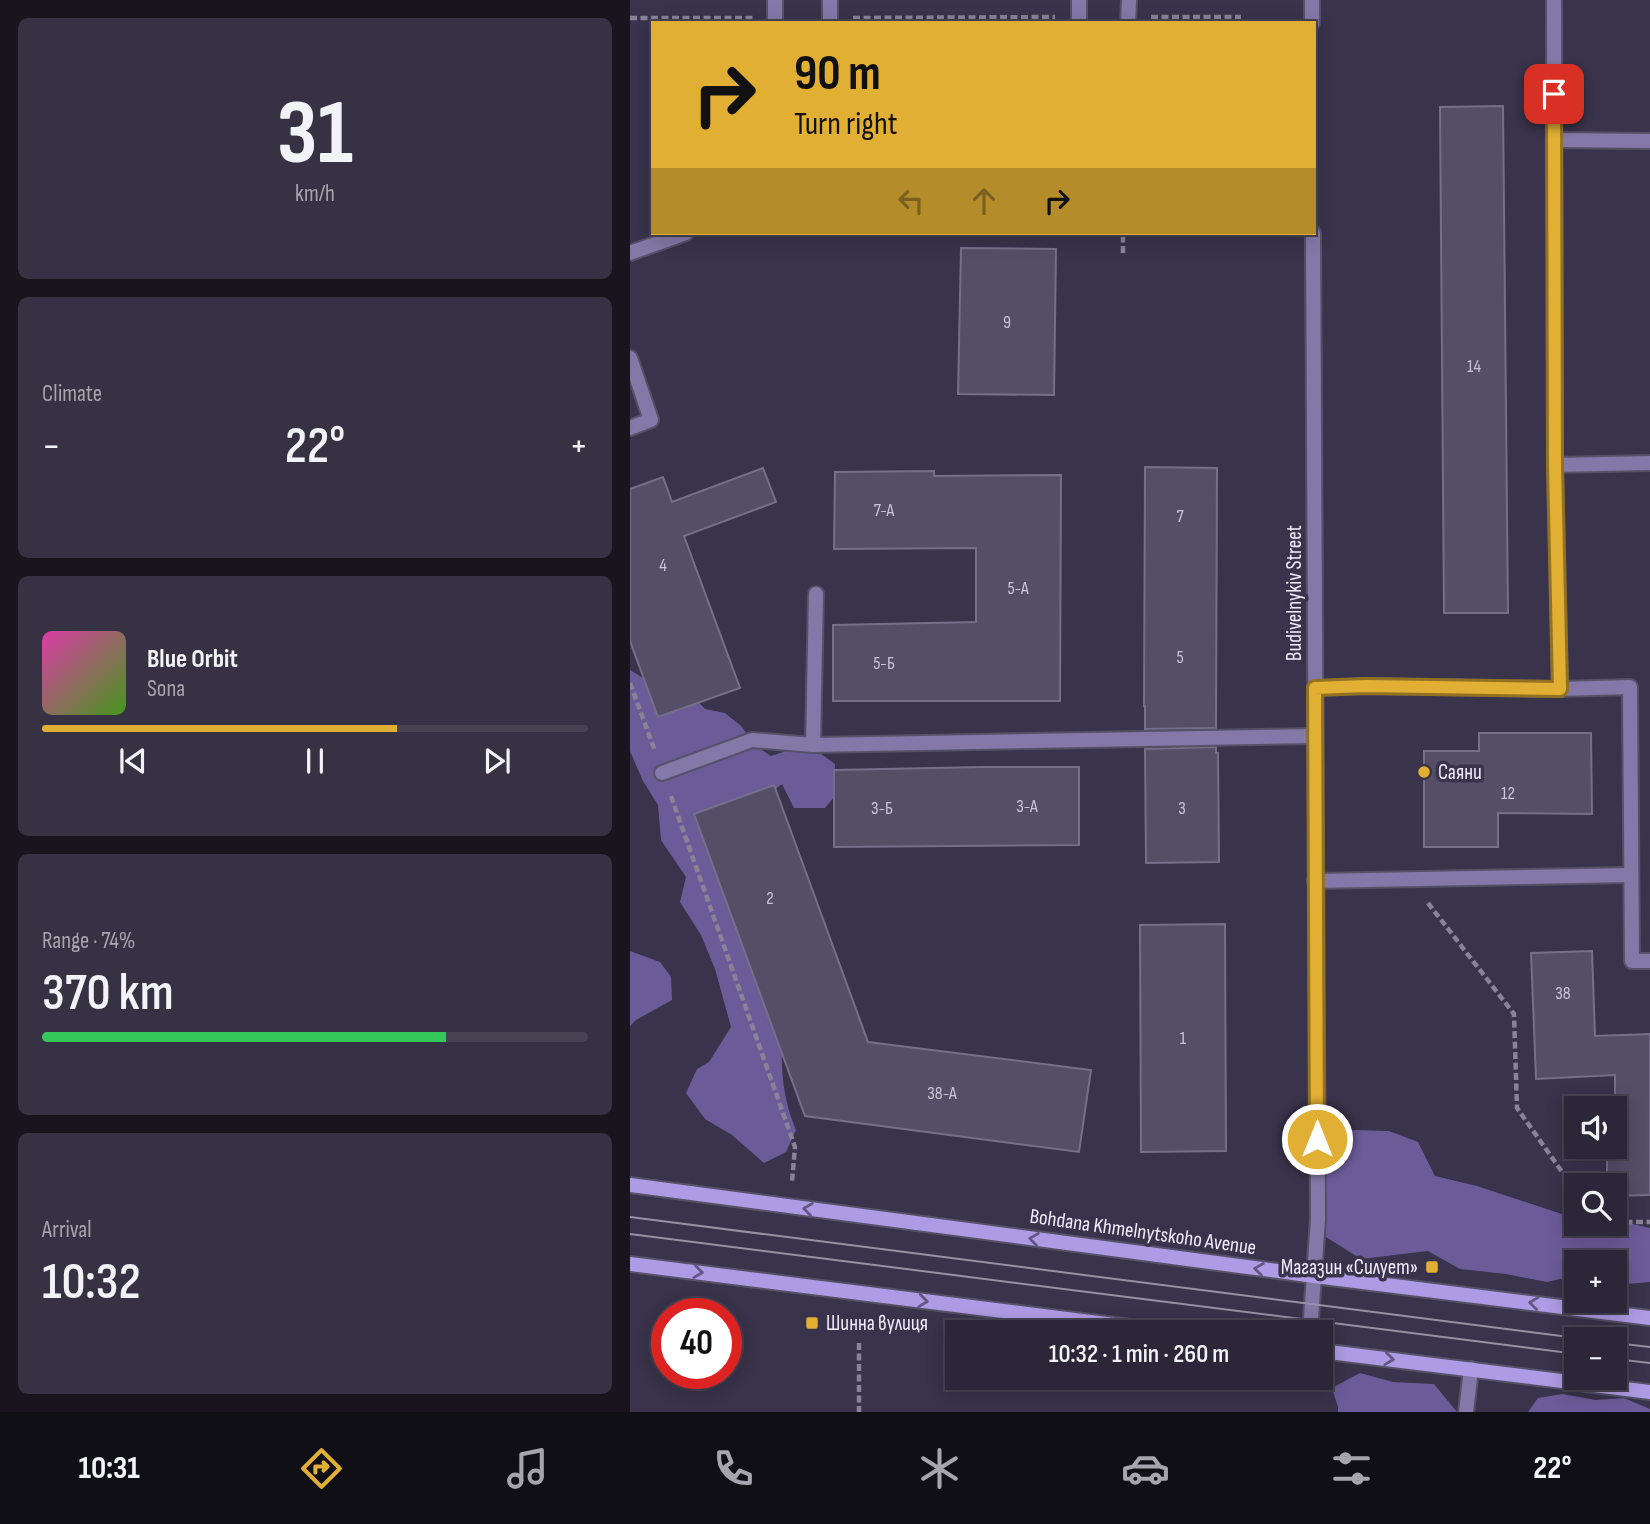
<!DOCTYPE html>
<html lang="en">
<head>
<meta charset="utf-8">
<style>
	:root { --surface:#2b2638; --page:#373243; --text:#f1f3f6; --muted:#a6a5ae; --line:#474353; --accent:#e1af34 }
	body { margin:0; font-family:"Sofia Sans Condensed",sans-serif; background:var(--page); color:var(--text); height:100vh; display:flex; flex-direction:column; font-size:26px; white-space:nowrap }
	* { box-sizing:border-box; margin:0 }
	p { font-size:23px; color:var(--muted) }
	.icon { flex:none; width:38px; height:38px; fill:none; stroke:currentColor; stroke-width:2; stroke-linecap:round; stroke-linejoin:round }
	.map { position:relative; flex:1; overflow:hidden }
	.side { display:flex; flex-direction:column; gap:18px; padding:18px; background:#18151f; width:630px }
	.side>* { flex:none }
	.guide { position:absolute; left:21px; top:21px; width:665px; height:214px; border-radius:0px; box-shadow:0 4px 18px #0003,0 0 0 2px var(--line); background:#e1af34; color:#111; overflow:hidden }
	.buttons { position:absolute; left:934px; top:1096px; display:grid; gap:14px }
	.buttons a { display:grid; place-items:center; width:63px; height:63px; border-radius:0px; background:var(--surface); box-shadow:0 4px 18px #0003,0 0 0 2px var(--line); font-size:35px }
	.speed { position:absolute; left:21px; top:1298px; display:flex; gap:14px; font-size:35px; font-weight:700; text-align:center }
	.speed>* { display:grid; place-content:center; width:91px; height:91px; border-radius:50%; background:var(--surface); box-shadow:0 4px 18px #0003,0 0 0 2px var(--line); line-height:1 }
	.speed .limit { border:10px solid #d22; background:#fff; color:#111 }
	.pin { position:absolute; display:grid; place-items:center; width:60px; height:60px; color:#fff; margin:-30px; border-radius:14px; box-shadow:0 4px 10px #0006 }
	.me { position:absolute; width:77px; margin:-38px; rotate:0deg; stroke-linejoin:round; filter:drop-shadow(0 0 5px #0008) }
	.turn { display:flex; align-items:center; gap:24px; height:147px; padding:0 28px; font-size:32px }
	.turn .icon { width:91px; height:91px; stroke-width:2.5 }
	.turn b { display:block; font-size:49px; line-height:60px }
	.lanes { display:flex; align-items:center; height:66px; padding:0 28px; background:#0003; justify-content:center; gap:35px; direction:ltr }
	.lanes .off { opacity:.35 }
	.big { font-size:52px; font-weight:600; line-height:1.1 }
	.side .card { flex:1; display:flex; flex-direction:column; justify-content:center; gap:10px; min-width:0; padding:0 24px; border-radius:10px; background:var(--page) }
	.side .dial { align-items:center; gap:0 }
	.dial b { font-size:91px; line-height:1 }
	.song { display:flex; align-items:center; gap:21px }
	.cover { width:84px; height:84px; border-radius:10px; background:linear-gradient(135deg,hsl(320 70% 55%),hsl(100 70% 35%)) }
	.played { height:7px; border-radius:4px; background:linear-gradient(90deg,var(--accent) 65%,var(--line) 65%) }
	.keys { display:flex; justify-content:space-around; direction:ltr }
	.heat { display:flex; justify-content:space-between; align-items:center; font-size:38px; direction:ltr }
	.charge { height:10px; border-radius:5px; background:linear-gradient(90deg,#34c759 74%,var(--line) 0) }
	.trip { position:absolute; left:315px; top:1320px; width:388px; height:70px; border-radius:0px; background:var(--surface); box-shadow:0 4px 18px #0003,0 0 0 2px var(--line); font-weight:600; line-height:70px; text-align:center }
	.tabs { display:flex; height:112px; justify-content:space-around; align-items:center; background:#110f16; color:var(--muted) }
	.tabs .icon { width:49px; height:49px }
	.tabs .selected { color:var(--accent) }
	.tabs b { font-size:32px; color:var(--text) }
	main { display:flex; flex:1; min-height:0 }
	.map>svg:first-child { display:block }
	.forest { fill:#6c5b99 }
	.building { fill:#544e67; stroke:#756f8a; stroke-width:2 }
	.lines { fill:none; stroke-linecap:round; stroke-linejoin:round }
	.service-casing { stroke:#565167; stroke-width:18 }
	.tertiary-casing { stroke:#565167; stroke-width:18 }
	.secondary-casing { stroke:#565167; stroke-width:18 }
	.path { stroke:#888397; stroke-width:4.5; stroke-dasharray:7 3.5; stroke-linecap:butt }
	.service { stroke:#8378a7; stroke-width:14 }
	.tertiary { stroke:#8378a7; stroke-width:14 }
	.secondary { stroke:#ae9be5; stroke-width:14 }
	.tram { stroke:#9691a5; stroke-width:2 }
	.oneway { stroke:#625781 }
	.route-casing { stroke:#927222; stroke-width:18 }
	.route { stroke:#e1af34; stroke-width:12 }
	.poi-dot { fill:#e1af34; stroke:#39334b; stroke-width:2.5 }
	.labels { text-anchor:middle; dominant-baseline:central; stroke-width:7; stroke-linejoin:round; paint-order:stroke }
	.number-label { font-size:18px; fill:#c9c5d7 }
	.street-label { font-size:21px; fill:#f0edfc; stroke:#39334b }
	.poi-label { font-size:21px; fill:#f0edfc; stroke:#39334b; text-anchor:start }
</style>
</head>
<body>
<main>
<section class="side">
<div class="card dial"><b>31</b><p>km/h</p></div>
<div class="card"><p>Climate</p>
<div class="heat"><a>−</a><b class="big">22°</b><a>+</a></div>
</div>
<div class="card">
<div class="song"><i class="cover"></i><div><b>Blue Orbit</b><p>Sona</p></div></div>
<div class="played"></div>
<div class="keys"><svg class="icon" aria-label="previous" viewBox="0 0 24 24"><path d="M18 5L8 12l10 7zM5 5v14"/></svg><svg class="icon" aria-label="pause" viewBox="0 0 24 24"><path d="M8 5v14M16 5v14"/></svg><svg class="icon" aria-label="next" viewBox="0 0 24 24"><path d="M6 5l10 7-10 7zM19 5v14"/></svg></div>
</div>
<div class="card"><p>Range · 74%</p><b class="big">370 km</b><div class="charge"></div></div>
<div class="card"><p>Arrival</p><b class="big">10:32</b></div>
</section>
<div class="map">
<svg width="1020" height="1412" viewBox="0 0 1020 1412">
	<rect width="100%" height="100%" fill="#39334b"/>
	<g class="forest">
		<path d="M 0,670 L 21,683 L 58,691 L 75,709 L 95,713 L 111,726 L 126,746 L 141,756 L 159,750 L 183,748 L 205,764 L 204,797 L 195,808 L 164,808 L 152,784 L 129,802 L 153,1030 C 150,1065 152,1097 166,1130 L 156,1152 L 134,1163 L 102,1135 L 75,1119 L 56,1093 L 67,1069 L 79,1062 L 101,1027 L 85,969 L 71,935 L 50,902 L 56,877 L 31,840 L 28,805 L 13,781 L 0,751 Z"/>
		<polygon points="0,951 30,962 41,977 42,1000 6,1020 0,1026"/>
		<polygon points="720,1130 759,1131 788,1142 805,1176 847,1186 947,1219 947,1223 985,1223 985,1220 1020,1228 1020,1282 985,1285 985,1262 947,1262 947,1275 917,1282 876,1274 830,1269 798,1251 731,1259 696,1237 694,1203 696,1166"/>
		<polygon points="730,1373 763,1382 804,1384 827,1412 708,1412 708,1407 702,1388"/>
		<polygon points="932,1394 966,1400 994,1398 1020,1409 1020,1412 898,1412 908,1398"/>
	</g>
	<g class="building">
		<polygon points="873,106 878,613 814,613 810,107"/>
		<polygon points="331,248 426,249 424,395 328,394"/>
		<polygon points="515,467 587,468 586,728 515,729 515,706 514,706"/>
		<polygon points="133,468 146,502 54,536 110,688 28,717 0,641 0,489 33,477 42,502"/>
		<polygon points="304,471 304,476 431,475 430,701 203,701 203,625 346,622 346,548 204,549 205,472"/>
		<polygon points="849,733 961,733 962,814 868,813 868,847 794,847 794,751 849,751"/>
		<polygon points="586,747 586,753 588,753 589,862 516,863 515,749"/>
		<polygon points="352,767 449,767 449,845 204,847 204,770"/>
		<polygon points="144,785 238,1042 461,1070 449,1152 175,1116 64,814"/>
		<polygon points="595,924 596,1151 511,1152 510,925"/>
		<polygon points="962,951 965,1036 1020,1034 1020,1195 985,1196 985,1185 977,1185 977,1146 985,1146 985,1075 906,1079 901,953"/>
	</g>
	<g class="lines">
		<defs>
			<g id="service">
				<polyline points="924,0 925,465 930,689 1000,687 1002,961 1020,961"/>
				<polyline points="145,23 145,0"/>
				<polyline points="200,23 200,0"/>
				<polyline points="449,23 449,0"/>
				<polyline points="498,23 499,0"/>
				<polyline points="924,140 1020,141"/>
				<polyline points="0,253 56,233"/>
				<polyline points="0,358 21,420 0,428"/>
				<polyline points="925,465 1020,463"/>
				<polyline points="685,688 736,686 930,689"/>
				<polyline points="183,745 186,594"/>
				<polyline points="32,773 122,740 183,745 685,736"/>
				<polyline points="685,881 1001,875"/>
				<polyline points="836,1412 841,1369"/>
			</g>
			<g id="tertiary">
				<polyline points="682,0 682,23"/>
				<polyline points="680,1332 688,1219 683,233"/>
			</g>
			<g id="secondary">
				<polyline points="0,1185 685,1276 1020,1318"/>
				<polyline points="0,1264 540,1332"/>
				<polyline points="691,1351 1020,1392"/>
			</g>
		</defs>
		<use href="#service" class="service-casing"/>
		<use href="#tertiary" class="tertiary-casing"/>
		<use href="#secondary" class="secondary-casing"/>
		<g class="path">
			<polyline points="521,17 611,17"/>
			<polyline points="0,18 124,18"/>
			<polyline points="223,18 425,17"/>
			<polyline points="493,253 493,233"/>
			<polyline points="0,683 25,751"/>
			<polyline points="41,796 165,1147 162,1182"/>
			<polyline points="798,903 884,1014 887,1108 947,1193"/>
			<polyline points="985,1222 1020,1222"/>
			<polyline points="229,1343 229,1412"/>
		</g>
		<use href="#service" class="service"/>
		<use href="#tertiary" class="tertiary"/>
		<use href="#secondary" class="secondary"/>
		<g class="tram">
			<polyline points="0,1217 955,1339"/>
			<polyline points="0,1234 947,1354"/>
			<polyline points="985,1343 1020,1347"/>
			<polyline points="985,1359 1020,1363"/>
		</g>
	</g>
	<defs><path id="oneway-chevron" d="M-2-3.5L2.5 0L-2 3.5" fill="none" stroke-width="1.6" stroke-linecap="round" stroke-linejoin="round" transform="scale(1.75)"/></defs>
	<g class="oneway">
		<use href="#oneway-chevron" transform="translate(178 1209) rotate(-172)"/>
		<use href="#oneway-chevron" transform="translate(404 1239) rotate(-172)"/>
		<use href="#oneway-chevron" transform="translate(629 1269) rotate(-172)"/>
		<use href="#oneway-chevron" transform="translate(68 1272) rotate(7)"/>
		<use href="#oneway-chevron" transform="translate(293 1301) rotate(7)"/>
		<use href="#oneway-chevron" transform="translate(904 1303) rotate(-173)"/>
		<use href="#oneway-chevron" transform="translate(759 1359) rotate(7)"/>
	</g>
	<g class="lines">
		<defs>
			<polyline id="route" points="687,1139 685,688 736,686 930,689 925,466 924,94"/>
		</defs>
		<use href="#route" class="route-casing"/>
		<use href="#route" class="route"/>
	</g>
	<g class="poi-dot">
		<circle cx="794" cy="772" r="7"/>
		<rect x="795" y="1260" width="14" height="14" rx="3.5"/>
		<rect x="175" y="1316" width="14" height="14" rx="3.5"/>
	</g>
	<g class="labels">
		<g class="number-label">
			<text x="377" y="322">9</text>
			<text x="844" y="366">14</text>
			<text x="254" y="510">7-А</text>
			<text x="550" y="516">7</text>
			<text x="33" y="565">4</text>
			<text x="388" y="588">5-А</text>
			<text x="550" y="657">5</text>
			<text x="254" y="663">5-Б</text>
			<text x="878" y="793">12</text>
			<text x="397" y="806">3-А</text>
			<text x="252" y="808">3-Б</text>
			<text x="552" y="808">3</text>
			<text x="140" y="898">2</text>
			<text x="933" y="993">38</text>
			<text x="553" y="1038">1</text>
			<text x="312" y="1093">38-А</text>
		</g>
		<g class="street-label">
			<text transform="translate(664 593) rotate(-90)">Budivelnykiv Street</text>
			<text transform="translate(513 1232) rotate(8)">Bohdana Khmelnytskoho Avenue</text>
		</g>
		<g class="poi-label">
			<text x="808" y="772">Саяни</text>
			<text x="788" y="1267" text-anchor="end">Магазин «Силует»</text>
			<text x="196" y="1323">Шинна вулиця</text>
		</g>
	</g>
</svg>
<div class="buttons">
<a><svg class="icon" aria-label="sound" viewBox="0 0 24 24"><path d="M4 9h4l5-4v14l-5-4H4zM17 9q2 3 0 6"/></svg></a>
<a><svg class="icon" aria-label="search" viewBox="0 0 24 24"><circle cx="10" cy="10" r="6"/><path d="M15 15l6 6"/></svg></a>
<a>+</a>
<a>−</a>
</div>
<div class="speed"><div class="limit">40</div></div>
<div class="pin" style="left:924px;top:94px;background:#d93025"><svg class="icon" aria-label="arrive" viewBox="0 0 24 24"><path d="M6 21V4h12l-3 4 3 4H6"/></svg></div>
<svg class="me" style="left:687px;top:1139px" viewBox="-20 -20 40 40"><circle r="17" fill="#e1af34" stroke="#fff" stroke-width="3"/><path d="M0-11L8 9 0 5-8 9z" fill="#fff"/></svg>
<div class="trip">10:32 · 1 min · 260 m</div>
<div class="guide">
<div class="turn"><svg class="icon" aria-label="right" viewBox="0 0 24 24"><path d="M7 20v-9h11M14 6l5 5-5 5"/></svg><div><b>90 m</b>Turn right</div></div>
<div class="lanes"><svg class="icon off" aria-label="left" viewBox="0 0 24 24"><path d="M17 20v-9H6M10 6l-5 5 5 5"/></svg><svg class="icon off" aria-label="ahead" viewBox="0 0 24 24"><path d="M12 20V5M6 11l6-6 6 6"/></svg><svg class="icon" aria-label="right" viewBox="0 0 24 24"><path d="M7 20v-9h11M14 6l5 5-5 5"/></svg></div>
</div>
</div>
</main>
<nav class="tabs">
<b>10:31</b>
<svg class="icon selected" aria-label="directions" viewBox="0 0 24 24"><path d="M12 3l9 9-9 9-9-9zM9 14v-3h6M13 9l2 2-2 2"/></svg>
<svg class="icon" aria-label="music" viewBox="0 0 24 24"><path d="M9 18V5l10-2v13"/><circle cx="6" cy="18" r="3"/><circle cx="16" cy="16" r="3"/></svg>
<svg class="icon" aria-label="phone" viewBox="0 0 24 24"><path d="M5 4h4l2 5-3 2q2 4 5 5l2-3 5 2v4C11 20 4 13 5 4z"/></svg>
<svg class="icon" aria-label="climate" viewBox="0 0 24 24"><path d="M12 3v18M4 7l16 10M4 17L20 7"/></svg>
<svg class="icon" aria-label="car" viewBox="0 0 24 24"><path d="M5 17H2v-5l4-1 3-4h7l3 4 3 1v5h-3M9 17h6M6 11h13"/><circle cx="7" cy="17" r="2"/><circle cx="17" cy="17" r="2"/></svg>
<svg class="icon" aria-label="filters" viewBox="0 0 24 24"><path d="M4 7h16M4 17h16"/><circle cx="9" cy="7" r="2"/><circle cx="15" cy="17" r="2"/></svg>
<b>22°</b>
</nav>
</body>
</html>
